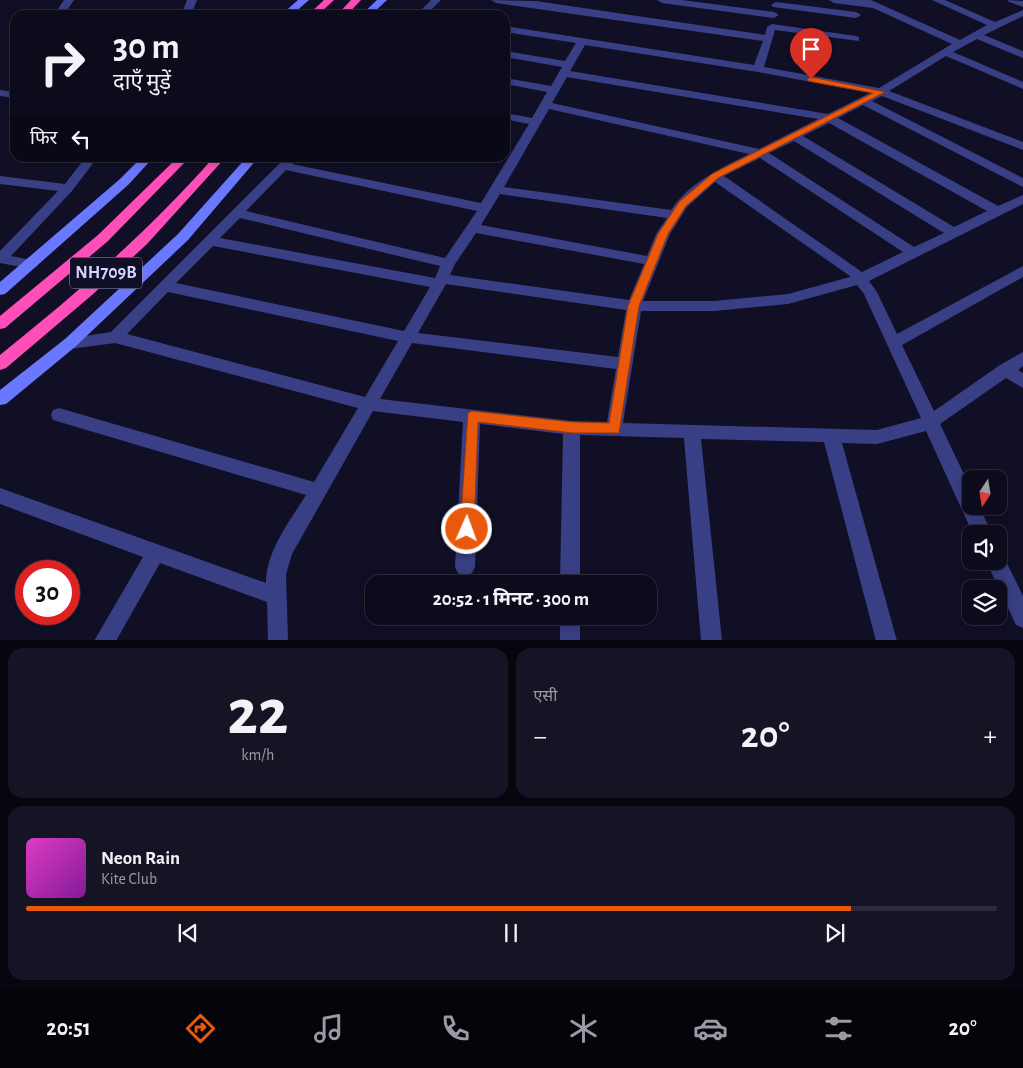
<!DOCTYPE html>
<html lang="hi">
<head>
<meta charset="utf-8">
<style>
	:root { --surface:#0c0b1c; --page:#151425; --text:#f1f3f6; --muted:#9a9ba3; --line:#2c2b3b; --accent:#ea580c }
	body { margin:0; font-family:"Alegreya Sans","Noto Sans Devanagari",sans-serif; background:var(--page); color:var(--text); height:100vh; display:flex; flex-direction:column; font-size:19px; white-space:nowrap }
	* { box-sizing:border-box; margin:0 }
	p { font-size:16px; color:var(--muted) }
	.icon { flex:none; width:28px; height:28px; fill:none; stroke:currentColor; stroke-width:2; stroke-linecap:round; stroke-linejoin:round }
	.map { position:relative; height:640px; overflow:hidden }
	.panel { display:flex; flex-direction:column; gap:8px; padding:8px; background:#07060f; flex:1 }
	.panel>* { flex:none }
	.top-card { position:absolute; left:10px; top:10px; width:500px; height:152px; border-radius:15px; box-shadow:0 2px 12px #0003,0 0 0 1px var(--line); background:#0c0b1c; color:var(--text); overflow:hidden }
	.needle { width:32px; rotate:192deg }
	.fabs { position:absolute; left:962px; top:470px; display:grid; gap:10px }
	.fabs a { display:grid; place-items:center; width:45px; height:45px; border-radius:10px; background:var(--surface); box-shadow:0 2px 12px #0003,0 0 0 1px var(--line); font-size:25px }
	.speed { position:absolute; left:15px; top:560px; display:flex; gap:10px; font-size:25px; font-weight:700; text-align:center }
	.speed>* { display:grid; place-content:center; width:65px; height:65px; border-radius:50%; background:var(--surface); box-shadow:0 2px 12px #0003,0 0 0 1px var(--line); line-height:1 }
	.speed .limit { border:8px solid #d22; background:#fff; color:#111 }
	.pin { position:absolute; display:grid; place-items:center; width:42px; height:42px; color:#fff; margin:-51px -21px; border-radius:50% 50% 50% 0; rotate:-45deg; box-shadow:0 0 5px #0007 }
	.pin .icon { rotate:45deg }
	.me { position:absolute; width:55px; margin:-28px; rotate:2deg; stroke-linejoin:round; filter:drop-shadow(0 0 4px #0008) }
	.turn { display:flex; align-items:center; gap:18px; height:105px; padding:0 20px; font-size:22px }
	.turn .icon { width:65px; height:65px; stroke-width:2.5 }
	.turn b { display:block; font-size:35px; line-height:42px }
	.then { display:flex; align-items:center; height:48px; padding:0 20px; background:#0003; gap:10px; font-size:19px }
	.big { font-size:38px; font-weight:700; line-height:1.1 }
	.panel .card { flex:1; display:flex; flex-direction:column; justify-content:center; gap:8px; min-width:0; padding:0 18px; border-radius:15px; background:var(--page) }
	.panel .dial { align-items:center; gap:0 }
	.dial b { font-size:65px; line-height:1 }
	.song { display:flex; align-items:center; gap:15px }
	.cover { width:60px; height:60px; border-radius:8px; background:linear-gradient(135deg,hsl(310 70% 55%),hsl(290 70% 35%)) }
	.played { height:5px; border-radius:2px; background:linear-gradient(90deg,var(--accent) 85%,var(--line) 85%) }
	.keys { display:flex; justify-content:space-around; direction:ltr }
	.heat { display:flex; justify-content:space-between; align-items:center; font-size:28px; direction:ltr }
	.panel .tiles { flex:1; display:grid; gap:8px; grid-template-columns:1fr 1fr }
	.card:last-child { grid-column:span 2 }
	.trip { position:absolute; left:365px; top:575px; width:292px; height:50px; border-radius:15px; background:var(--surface); box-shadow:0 2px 12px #0003,0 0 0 1px var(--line); font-weight:700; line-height:50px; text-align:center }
	.tab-bar { display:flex; height:80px; justify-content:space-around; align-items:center; background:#05040b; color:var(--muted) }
	.tab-bar .icon { width:35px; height:35px }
	.tab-bar .active { color:var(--accent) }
	.tab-bar b { font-size:22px; color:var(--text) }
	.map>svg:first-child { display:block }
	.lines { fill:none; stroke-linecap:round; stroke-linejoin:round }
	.street { fill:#393f85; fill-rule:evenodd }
	.secondary { fill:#6a78ff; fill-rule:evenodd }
	.highway { fill:#ff4eb7; fill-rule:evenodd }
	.route { fill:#ea580c; stroke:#983908 }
	.labels { text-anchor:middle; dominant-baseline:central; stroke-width:5; stroke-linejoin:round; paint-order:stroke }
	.shield { fill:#100f25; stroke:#9898be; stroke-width:1 }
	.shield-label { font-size:18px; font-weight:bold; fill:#d3d3ff }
</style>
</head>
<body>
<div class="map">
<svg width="1023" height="641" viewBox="0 0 1023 641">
	<rect width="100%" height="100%" fill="#100f25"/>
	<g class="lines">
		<g class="street">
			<polygon points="64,0 74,0 64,15 54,15"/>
			<polygon points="187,0 197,0 191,15 181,15"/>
			<polygon points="431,0 441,0 426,15 416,15"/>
			<path d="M 491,0 L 536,1 L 765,35 L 767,27 L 772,24 L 856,36 L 859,37 L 859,41 L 775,30 L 764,67 L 879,88 L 952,44 L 873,8 L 834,3 L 829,0 L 871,0 L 960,40 L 987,25 L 932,0 L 945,0 L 995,22 L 1023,10 L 1023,16 L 984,35 L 1023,51 L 1023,58 L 977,39 L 953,52 L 1023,82 L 1023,89 L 946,56 L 889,91 L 1023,142 L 1023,150 L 882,96 L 872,101 L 1023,178 L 1023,187 L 863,105 L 838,118 L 998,206 L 1023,195 L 1023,204 L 869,281 L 877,292 L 897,334 L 1023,266 L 1023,277 L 902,345 L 934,411 L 1000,365 L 1023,352 L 1023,366 L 1018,370 L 1023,373 L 1023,388 L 1006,378 L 940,424 L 971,489 L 971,506 L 979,506 L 992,534 L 973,534 L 926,431 L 877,444 L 842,443 L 897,641 L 876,641 L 824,442 L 701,439 L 722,641 L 701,641 L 684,438 L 580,435 L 580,584 L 560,584 L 563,434 L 480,424 L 475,567 L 472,573 L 465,576 L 458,573 L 455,567 L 463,422 L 373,411 L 292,554 L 286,574 L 288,641 L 268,641 L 267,602 L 160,563 L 116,641 L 94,641 L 143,557 L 0,504 L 0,488 L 266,583 C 266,551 290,521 306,495 L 53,420 L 51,415 L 53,410 L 59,408 L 314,482 L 358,408 L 115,343 L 70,349 L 65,347 L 62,343 L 65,339 L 111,332 L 285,158 L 297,158 L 292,164 L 481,203 L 529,124 L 505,119 L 505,113 L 532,118 L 547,92 L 505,84 L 505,78 L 551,86 L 562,67 L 505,57 L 505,51 L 565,61 L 576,43 L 505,32 L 505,26 L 754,65 L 763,41 L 496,3 ZM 585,45 L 758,72 L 870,93 L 828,114 L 570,71 ZM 567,77 L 818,119 L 759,149 L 552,103 ZM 549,109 L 749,154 C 721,168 689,183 671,210 L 504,187 ZM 829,123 L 987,211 L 954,227 L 803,136 ZM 794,141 L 944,233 L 914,247 L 769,153 ZM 760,158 L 903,252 L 862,272 L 724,176 ZM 286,170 L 477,211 L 445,258 L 246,211 ZM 715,182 L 850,276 L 850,277 L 788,294 L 714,301 L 643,301 L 670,234 L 687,207 ZM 500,194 L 667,218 L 656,234 L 647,256 L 481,225 ZM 240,218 L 440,266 L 435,278 L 220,238 ZM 476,233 L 644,264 L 629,300 L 450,275 L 455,264 ZM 213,246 L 430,287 L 404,331 L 176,283 ZM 446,284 L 626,310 L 618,357 L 418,333 ZM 857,285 L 864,294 L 921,418 L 877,430 L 623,423 L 641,311 L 714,311 L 788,304 ZM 168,292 L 398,341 L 365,397 L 127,334 ZM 412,343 L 616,369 L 607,422 L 572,421 L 380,399 Z"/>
			<polygon points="657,0 682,0 774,12 779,15 774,18 662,3"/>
			<polygon points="1007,0 1023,1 1023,7 1009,2"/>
			<polygon points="776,2 856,12 861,15 856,18 773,7 771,5"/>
			<polygon points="0,90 15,92 15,98 0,96"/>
			<polygon points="85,158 97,158 72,191 11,256 36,261 38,264 36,267 31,269 0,263 0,251 58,191 0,184 0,176 65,184"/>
			<polygon points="999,553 1003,555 1023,596 1023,628 1016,625 986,561 999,561"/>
			<rect x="560" y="616" width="20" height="25"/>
		</g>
		<g class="secondary">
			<polygon points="298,0 309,0 292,15 281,15"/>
			<polygon points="377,0 387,0 371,15 361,15"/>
			<polygon points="141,158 153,158 128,185 5,294 0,295 0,282 120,179"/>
			<polygon points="246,158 258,158 188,240 75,347 6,404 0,405 0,390 65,339 178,234"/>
		</g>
		<g class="highway">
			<polygon points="324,0 334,0 318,15 308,15"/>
			<polygon points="351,0 361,0 347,15 337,15"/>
			<polygon points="177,158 189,158 108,241 5,328 0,329 0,316 98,235"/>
			<path d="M 213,158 L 225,158 L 147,244 L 92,295 L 6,368 L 0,370 L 0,355 C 76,294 149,231 213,158 Z"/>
		</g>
	</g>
	<polygon class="route" points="811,77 885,92 718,178 686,206 668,234 639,306 619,433 572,433 478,422 474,529 472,534 467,535 462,534 460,529 468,413 472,411 572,422 609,423 628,306 658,234 679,202 712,174 873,93 808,81 807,79"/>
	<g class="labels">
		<rect class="shield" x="70" y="257.5" width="72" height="31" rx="4"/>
		<g class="shield-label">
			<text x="106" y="273">NH709B</text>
		</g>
	</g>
</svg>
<div class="fabs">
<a><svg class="needle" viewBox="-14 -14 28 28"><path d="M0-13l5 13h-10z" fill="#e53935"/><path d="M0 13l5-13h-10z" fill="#9a9ba3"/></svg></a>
<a><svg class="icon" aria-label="sound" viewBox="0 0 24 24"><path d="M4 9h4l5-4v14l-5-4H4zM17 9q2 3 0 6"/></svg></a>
<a><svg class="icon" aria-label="layers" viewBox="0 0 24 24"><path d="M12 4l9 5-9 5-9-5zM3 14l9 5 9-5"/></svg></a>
</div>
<div class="speed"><div class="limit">30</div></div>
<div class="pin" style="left:811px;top:79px;background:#d93025"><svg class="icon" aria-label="arrive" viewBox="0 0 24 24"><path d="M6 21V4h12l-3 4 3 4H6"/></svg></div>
<svg class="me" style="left:467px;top:529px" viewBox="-20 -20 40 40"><circle r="17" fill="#ea580c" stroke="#fff" stroke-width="3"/><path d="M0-11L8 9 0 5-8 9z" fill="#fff"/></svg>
<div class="trip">20:52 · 1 मिनट · 300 m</div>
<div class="top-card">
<div class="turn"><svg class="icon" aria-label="right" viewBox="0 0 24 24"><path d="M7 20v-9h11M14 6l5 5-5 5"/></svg><div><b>30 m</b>दाएँ मुड़ें</div></div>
<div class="then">फिर<svg class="icon" aria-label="left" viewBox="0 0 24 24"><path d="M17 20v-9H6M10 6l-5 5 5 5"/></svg></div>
</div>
</div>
<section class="panel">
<div class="tiles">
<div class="card dial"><b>22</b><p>km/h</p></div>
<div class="card"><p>एसी</p>
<div class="heat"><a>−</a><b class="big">20°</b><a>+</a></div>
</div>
<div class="card">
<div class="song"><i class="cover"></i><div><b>Neon Rain</b><p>Kite Club</p></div></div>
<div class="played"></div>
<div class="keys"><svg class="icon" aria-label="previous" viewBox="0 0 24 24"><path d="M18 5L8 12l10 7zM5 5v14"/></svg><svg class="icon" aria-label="pause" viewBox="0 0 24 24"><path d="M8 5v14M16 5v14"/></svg><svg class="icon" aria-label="next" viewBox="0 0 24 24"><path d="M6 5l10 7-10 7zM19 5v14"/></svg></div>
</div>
</div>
</section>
<nav class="tab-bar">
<b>20:51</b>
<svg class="icon active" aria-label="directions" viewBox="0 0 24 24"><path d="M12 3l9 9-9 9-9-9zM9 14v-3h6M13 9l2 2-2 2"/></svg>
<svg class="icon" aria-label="music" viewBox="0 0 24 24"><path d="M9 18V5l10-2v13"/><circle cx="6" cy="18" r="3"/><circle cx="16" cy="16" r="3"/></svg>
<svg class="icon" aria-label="phone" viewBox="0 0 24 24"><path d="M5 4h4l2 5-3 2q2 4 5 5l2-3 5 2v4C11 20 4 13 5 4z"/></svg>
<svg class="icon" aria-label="climate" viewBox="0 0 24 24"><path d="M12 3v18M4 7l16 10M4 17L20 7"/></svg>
<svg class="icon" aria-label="car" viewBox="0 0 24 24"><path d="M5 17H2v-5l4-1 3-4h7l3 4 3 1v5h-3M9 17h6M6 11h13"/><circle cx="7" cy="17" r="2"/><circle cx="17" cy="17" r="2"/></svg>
<svg class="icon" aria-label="filters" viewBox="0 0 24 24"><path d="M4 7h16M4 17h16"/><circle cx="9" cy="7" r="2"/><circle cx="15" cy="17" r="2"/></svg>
<b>20°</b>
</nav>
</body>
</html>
